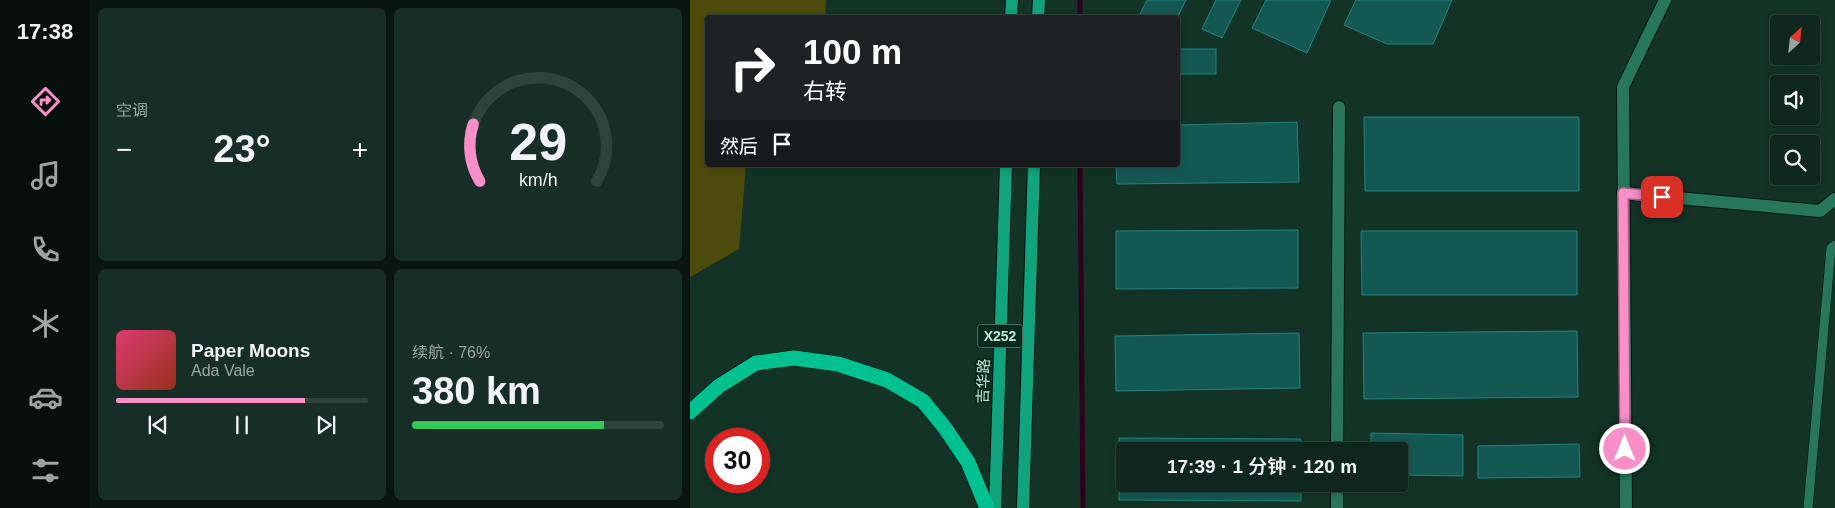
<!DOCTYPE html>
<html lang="zh">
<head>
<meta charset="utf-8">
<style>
	:root { --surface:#0e261d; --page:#172e26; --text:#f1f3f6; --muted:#9ba5a4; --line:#2e433b; --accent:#f98fc9 }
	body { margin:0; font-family:Helvetica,"Noto Sans SC",sans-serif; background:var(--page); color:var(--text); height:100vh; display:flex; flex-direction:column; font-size:19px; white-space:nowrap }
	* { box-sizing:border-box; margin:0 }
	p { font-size:16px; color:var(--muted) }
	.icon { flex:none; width:28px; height:28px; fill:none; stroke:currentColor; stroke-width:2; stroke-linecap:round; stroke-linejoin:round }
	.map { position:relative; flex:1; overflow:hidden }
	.sheet { display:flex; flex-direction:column; gap:8px; padding:8px; background:#081510; width:600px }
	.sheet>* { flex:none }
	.banner { position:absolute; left:15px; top:15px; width:475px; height:152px; border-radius:5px; box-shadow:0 2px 8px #0003,0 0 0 1px var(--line); background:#202124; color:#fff; overflow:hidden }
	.needle { width:32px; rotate:27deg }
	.buttons { position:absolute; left:1080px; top:15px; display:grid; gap:10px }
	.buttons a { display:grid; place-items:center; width:50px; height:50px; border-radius:5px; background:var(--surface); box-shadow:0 2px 8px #0003,0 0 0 1px var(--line); font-size:25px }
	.speed { position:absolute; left:15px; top:428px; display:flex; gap:10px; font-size:25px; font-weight:700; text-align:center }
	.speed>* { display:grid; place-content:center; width:65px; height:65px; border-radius:50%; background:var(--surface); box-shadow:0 2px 8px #0003,0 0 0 1px var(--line); line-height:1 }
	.speed .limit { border:8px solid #d22; background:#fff; color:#111 }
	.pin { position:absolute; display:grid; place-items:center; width:42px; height:42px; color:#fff; margin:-21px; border-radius:10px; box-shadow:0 2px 8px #0006 }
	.me { position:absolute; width:55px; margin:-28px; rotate:0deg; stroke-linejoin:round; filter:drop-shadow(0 0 4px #0008) }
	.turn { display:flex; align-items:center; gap:18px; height:105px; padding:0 15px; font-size:22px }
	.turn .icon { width:65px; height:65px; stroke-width:2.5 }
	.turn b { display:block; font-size:35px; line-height:42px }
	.then { display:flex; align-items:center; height:48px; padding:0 15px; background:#0003; gap:10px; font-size:19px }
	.big { font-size:38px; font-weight:600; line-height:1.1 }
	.sheet .widget { flex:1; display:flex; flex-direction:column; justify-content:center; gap:8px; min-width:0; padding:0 18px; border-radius:8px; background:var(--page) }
	.sheet .dial { align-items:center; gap:0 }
	.dial svg { height:130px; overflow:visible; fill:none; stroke:var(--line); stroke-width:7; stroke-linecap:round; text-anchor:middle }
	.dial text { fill:var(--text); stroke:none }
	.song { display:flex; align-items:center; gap:15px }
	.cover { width:60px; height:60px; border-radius:8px; background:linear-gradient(135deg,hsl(340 70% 55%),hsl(10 70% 35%)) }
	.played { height:5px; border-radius:2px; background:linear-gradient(90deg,var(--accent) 75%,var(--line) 75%) }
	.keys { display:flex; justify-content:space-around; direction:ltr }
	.heat { display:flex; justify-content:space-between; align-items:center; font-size:28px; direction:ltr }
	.charge { height:8px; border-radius:4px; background:linear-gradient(90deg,#34c759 76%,var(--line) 0) }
	.sheet .tiles { flex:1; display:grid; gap:8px; grid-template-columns:repeat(2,1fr) }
	.trip { position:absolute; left:426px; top:442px; width:292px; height:50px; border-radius:5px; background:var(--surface); box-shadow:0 2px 8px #0003,0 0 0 1px var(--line); font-weight:600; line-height:50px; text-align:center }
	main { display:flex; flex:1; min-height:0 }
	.menu { display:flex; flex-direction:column; width:90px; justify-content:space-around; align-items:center; background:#060f0c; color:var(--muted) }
	.menu .icon { width:35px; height:35px }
	.menu .current { color:var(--accent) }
	.menu b { font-size:22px; color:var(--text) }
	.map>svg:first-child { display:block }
	.green { fill:#4d4b0c }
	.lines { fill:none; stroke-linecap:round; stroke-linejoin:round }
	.stream { stroke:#2d001c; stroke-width:5 }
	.building { fill:#145853; stroke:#23847d }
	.lane-casing { stroke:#001a10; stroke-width:10 }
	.street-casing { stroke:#001a10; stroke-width:14 }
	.primary-casing { stroke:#001a10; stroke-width:14 }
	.highway-casing { stroke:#001a10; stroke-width:16 }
	.lane { stroke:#28775c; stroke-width:9 }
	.street { stroke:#28775c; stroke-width:12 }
	.primary { stroke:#11a37c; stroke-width:12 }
	.highway { stroke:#02c191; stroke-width:15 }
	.route-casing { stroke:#a25d83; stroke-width:12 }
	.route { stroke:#f98fc9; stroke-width:9 }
	.labels { text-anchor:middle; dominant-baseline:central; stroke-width:4.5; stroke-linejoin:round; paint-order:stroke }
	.shield { fill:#08291e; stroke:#85af9d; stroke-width:1 }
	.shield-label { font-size:14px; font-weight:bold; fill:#bae8d4 }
	.street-label { font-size:15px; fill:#bae8d4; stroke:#08291e }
</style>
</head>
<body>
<main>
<nav class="menu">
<b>17:38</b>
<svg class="icon current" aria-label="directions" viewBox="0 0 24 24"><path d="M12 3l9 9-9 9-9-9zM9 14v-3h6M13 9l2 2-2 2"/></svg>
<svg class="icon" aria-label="music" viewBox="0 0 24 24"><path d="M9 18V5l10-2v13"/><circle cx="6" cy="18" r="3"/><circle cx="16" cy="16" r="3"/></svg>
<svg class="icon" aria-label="phone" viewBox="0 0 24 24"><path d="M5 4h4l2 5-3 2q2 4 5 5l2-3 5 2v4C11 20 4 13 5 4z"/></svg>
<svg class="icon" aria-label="climate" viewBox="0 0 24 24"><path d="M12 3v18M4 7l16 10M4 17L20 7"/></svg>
<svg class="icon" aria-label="car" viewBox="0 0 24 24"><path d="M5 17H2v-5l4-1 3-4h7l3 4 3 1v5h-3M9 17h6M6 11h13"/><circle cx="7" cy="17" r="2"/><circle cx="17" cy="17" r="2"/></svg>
<svg class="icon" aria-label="filters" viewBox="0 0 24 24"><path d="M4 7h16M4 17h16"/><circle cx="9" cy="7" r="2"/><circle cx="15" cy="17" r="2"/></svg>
</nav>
<section class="sheet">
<div class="tiles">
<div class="widget"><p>空调</p>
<div class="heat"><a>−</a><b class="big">23°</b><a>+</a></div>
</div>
<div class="widget dial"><svg viewBox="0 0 100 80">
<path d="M14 69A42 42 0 1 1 86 69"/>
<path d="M14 69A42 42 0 0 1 10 34" stroke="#f98fc9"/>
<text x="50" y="56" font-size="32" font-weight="700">29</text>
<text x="50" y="72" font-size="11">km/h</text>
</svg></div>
<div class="widget">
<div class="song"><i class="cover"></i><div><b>Paper Moons</b><p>Ada Vale</p></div></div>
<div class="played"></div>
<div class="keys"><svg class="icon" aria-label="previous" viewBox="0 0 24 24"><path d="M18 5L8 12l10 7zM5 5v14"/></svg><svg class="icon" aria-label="pause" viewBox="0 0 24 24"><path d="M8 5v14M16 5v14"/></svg><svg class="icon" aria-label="next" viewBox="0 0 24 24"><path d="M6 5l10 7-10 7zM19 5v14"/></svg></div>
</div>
<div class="widget"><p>续航 · 76%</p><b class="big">380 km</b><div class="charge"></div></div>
</div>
</section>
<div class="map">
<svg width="1145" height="508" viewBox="0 0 1145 508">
	<rect width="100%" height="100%" fill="#133327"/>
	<polygon class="green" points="0,0 136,0 135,17 18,18 18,165 56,165 49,249 0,277"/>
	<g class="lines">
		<g class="stream">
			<polyline points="390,18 390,0"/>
			<polyline points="390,165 393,508"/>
		</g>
	</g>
	<g class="building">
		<polygon points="457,0 496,0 487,18 448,18"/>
		<polygon points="526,0 551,0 532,38 512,29"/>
		<polygon points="576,0 641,0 617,53 562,28"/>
		<polygon points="666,0 762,0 743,44 697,44 654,25"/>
		<rect x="488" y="49" width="38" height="25"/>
		<polygon points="674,117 889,117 889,191 675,191"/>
		<polygon points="607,122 609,182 427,184 426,165 488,165 488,125"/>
		<polygon points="608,230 608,288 426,289 426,231"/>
		<polygon points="671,231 887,231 887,295 672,295"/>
		<polygon points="887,331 888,397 674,399 673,333"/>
		<polygon points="609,333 610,388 426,391 425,336"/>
		<polygon points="681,433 773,435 773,476 710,475 710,451 681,451"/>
		<polygon points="429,438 611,439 611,451 435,451 435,484 611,484 611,501 429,500"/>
		<polygon points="889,444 890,477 788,478 788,446"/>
	</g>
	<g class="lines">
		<defs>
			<polyline id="lane" points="1118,508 1141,248 1145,245"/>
			<g id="street">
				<polyline points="933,193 1130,211 1145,199"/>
				<polyline points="647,451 649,107"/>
				<polyline points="647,508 647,484"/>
				<polyline points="936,508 933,87 975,0"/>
			</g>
			<g id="primary">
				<polyline points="321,18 322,0"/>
				<polyline points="348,18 349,0"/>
				<polyline points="305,508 316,165"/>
				<polyline points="333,508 344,165"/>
			</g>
			<polyline id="highway" points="0,412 29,386 66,363 104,358 148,364 197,380 233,401 255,428 278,462 297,508"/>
		</defs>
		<use href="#lane" class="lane-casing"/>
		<use href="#street" class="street-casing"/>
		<use href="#primary" class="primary-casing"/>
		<use href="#highway" class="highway-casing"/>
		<use href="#lane" class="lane"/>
		<use href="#street" class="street"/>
		<use href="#primary" class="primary"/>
		<use href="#highway" class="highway"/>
	</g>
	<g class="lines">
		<defs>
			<polyline id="route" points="935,449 933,193 972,197"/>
		</defs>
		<use href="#route" class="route-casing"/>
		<use href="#route" class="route"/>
	</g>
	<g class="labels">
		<rect class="shield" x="287.5" y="324.5" width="45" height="23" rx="4"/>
		<g class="shield-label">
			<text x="310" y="336">X252</text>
		</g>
		<g class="street-label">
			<text transform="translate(293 381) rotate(-88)">吉华路</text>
		</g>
	</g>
</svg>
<div class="buttons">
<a><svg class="needle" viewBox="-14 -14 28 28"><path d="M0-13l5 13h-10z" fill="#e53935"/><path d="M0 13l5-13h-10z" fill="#9ba5a4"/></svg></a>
<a><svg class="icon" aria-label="sound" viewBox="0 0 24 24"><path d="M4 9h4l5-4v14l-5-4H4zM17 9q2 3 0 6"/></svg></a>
<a><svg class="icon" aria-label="search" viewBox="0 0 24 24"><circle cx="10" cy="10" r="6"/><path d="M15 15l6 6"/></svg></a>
</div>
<div class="speed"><div class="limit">30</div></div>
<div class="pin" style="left:972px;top:197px;background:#d93025"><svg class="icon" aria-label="arrive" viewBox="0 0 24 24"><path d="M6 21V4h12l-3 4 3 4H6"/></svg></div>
<svg class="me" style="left:935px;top:449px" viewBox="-20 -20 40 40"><circle r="17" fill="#f98fc9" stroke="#fff" stroke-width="3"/><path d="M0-11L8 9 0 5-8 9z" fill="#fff"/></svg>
<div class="trip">17:39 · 1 分钟 · 120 m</div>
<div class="banner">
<div class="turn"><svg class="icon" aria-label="right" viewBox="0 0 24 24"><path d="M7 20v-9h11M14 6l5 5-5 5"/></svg><div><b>100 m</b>右转</div></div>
<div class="then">然后<svg class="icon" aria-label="arrive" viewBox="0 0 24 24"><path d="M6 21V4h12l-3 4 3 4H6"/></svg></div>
</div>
</div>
</main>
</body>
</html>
